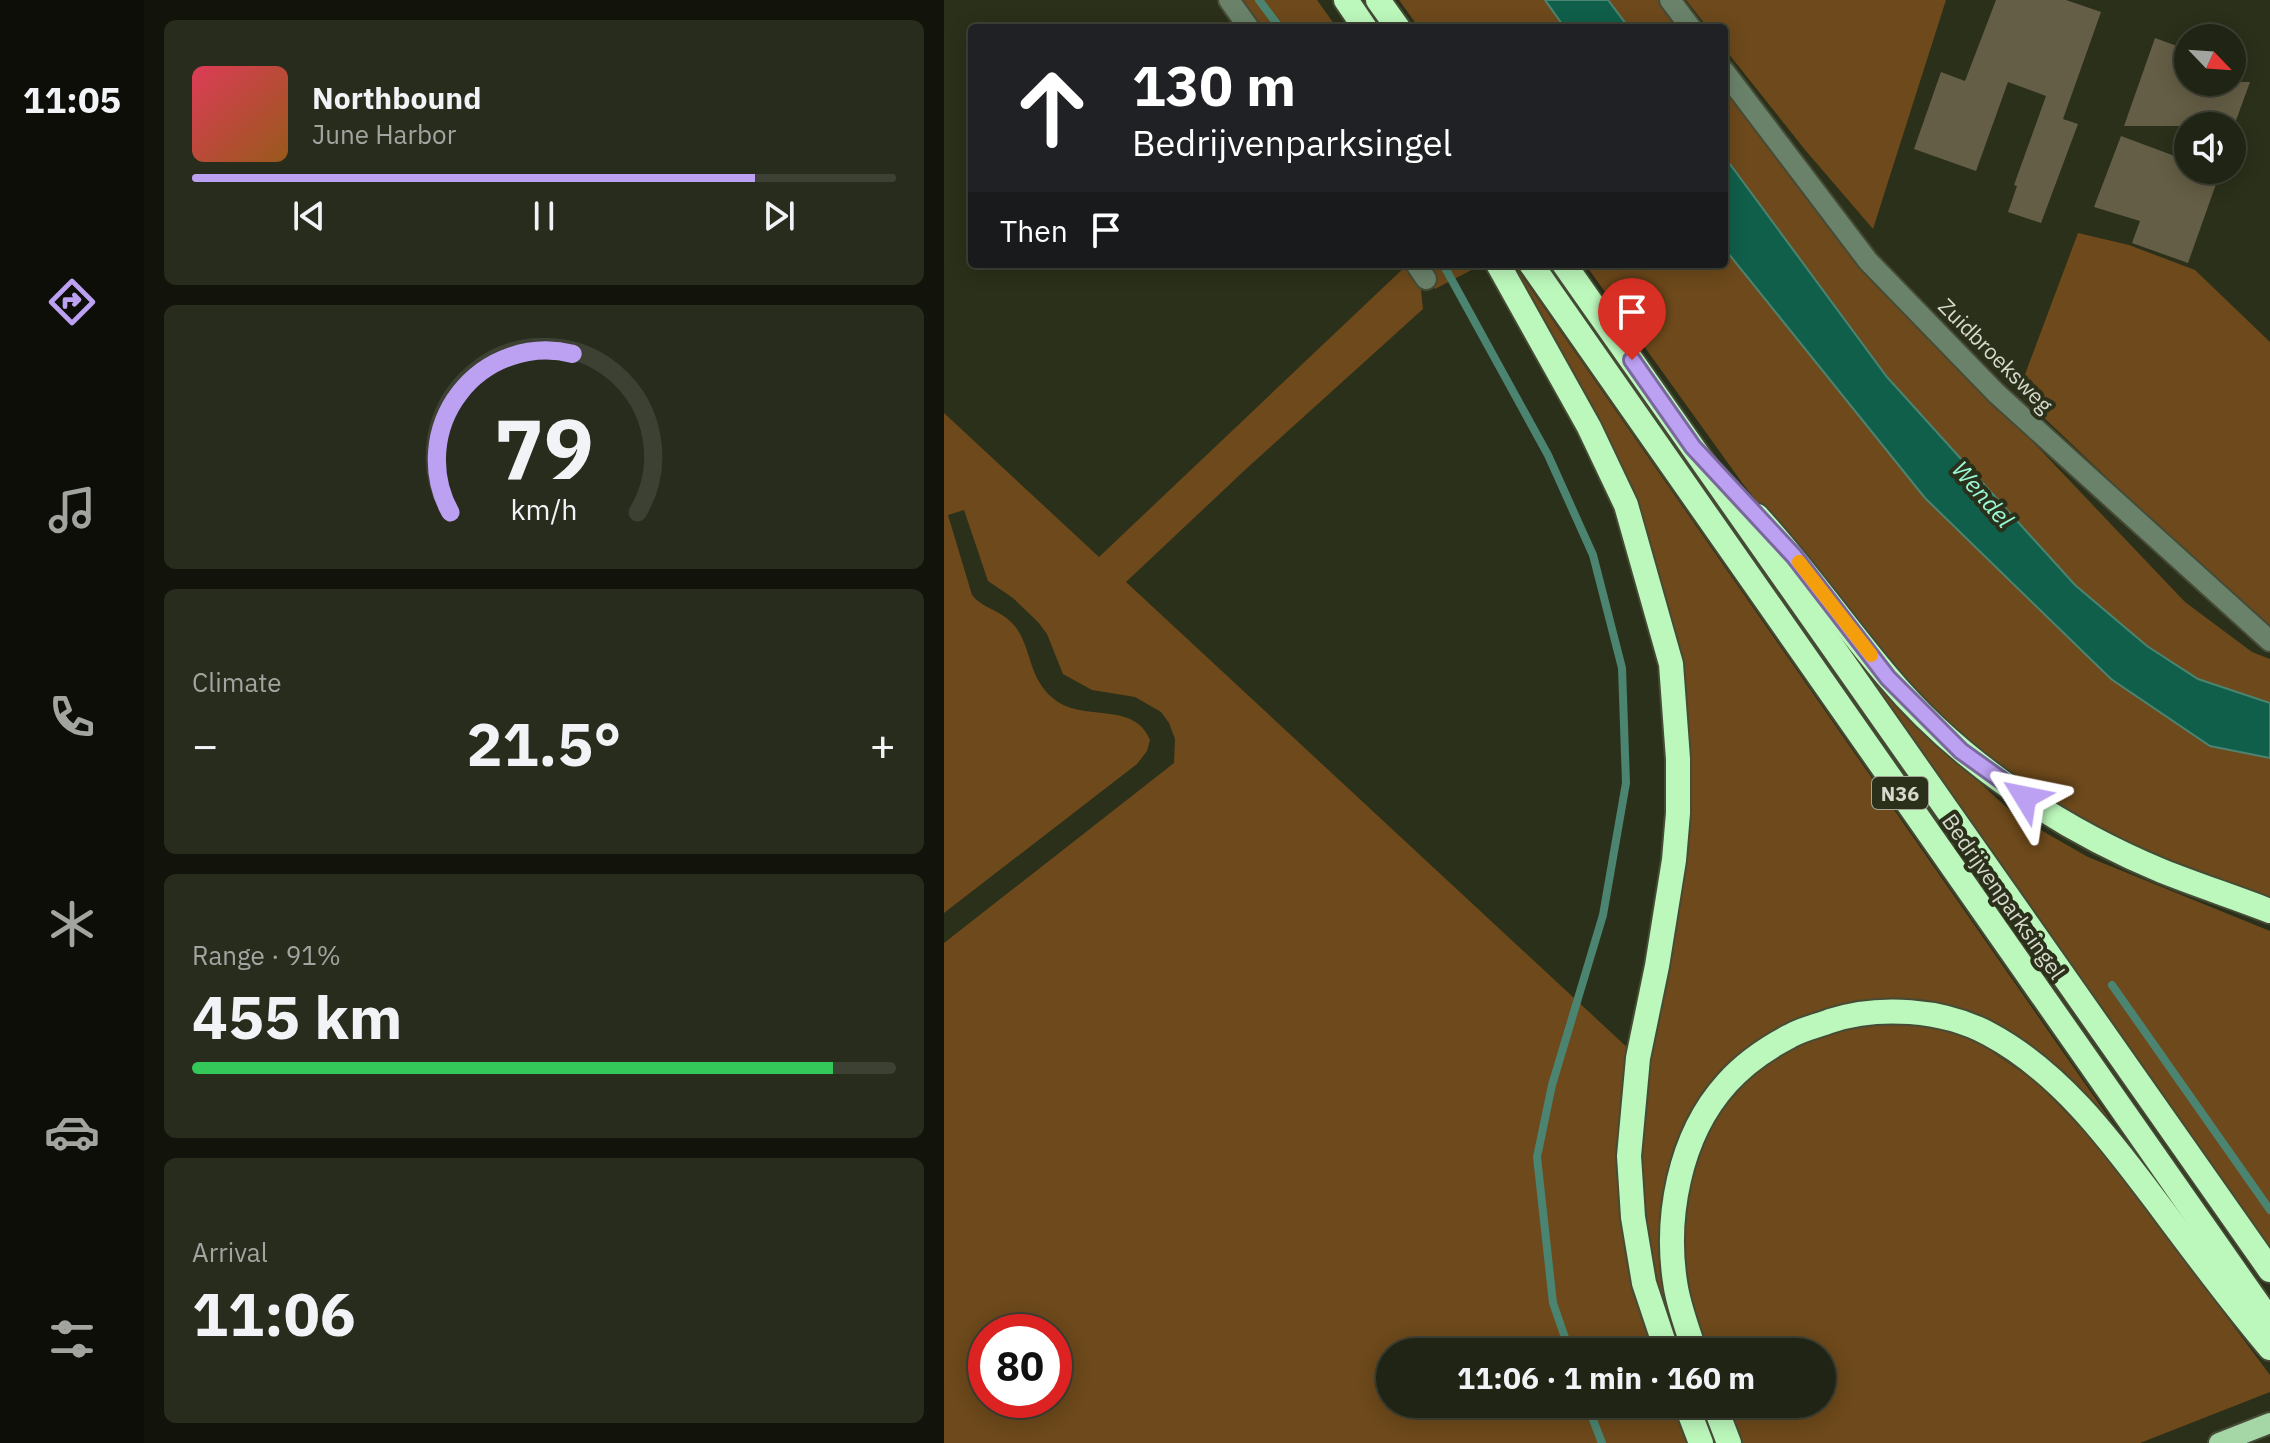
<!DOCTYPE html>
<html lang="en">
<head>
<meta charset="utf-8">
<style>
	:root { --surface:#202414; --page:#282c1d; --text:#f1f3f6; --muted:#a2a4a0; --line:#3d4134; --accent:#bca0f2 }
	body { margin:0; font-family:"IBM Plex Sans",sans-serif; background:var(--page); color:var(--text); height:100vh; display:flex; flex-direction:column; font-size:30px; white-space:nowrap }
	* { box-sizing:border-box; margin:0 }
	p { font-size:26px; color:var(--muted) }
	.icon { flex:none; width:44px; height:44px; fill:none; stroke:currentColor; stroke-width:2; stroke-linecap:round; stroke-linejoin:round }
	.map { position:relative; flex:1; overflow:hidden }
	.sheet { display:flex; flex-direction:column; gap:20px; padding:20px; background:#12140b; width:800px }
	.sheet>* { flex:none }
	.top-card { position:absolute; left:24px; top:24px; width:760px; height:244px; border-radius:8px; box-shadow:0 4px 20px #0003,0 0 0 2px var(--line); background:#202124; color:#fff; overflow:hidden }
	.needle { width:52px; rotate:115deg }
	.buttons { position:absolute; left:1230px; top:24px; display:grid; gap:16px }
	.buttons a { display:grid; place-items:center; width:72px; height:72px; border-radius:50%; background:var(--surface); box-shadow:0 4px 20px #0003,0 0 0 2px var(--line); font-size:40px }
	.speed { position:absolute; left:24px; top:1314px; display:flex; gap:16px; font-size:40px; font-weight:700; text-align:center }
	.speed>* { display:grid; place-content:center; width:104px; height:104px; border-radius:50%; background:var(--surface); box-shadow:0 4px 20px #0003,0 0 0 2px var(--line); line-height:1 }
	.speed .limit { border:12px solid #d22; background:#fff; color:#111 }
	.pin { position:absolute; display:grid; place-items:center; width:68px; height:68px; color:#fff; margin:-82px -34px; border-radius:50% 50% 50% 0; rotate:-45deg; box-shadow:0 0 8px #0007 }
	.pin .icon { rotate:45deg }
	.me { position:absolute; width:88px; margin:-44px; rotate:305deg; stroke-linejoin:round; filter:drop-shadow(0 0 6px #0008) }
	.turn { display:flex; align-items:center; gap:28px; height:168px; padding:0 32px; font-size:36px }
	.turn .icon { width:104px; height:104px; stroke-width:2.5 }
	.turn b { display:block; font-size:56px; line-height:68px }
	.then { display:flex; align-items:center; height:76px; padding:0 32px; background:#0003; gap:16px; font-size:30px }
	.big { font-size:60px; font-weight:700; line-height:1.1 }
	.sheet .card { flex:1; display:flex; flex-direction:column; justify-content:center; gap:12px; min-width:0; padding:0 28px; border-radius:12px; background:var(--page) }
	.sheet .dial { align-items:center; gap:0 }
	.dial svg { height:208px; overflow:visible; fill:none; stroke:var(--line); stroke-width:7; stroke-linecap:round; text-anchor:middle }
	.dial text { fill:var(--text); stroke:none }
	.song { display:flex; align-items:center; gap:24px }
	.cover { width:96px; height:96px; border-radius:12px; background:linear-gradient(135deg,hsl(350 70% 55%),hsl(30 70% 35%)) }
	.played { height:8px; border-radius:4px; background:linear-gradient(90deg,var(--accent) 80%,var(--line) 80%) }
	.keys { display:flex; justify-content:space-around; direction:ltr }
	.heat { display:flex; justify-content:space-between; align-items:center; font-size:44px; direction:ltr }
	.charge { height:12px; border-radius:6px; background:linear-gradient(90deg,#34c759 91%,var(--line) 0) }
	.trip { position:absolute; left:432px; top:1338px; width:460px; height:80px; border-radius:40px; background:var(--surface); box-shadow:0 4px 20px #0003,0 0 0 2px var(--line); font-weight:700; line-height:80px; text-align:center }
	main { display:flex; flex:1; min-height:0 }
	.tab-bar { display:flex; flex-direction:column; width:144px; justify-content:space-around; align-items:center; background:#0d0e08; color:var(--muted) }
	.tab-bar .icon { width:56px; height:56px }
	.tab-bar .current { color:var(--accent) }
	.tab-bar b { font-size:36px; color:var(--text) }
	.map>svg:first-child { display:block }
	.green { fill:#6d491b; fill-rule:evenodd }
	.water { fill:#105f4a; stroke:#4b8471; stroke-width:2 }
	.lines { fill:none; stroke-linecap:round; stroke-linejoin:round }
	.stream { stroke:#4b8471; stroke-width:8 }
	.building { fill:#655e46 }
	.minor-casing { stroke:#464b36; stroke-width:24 }
	.major-casing { stroke:#464b36; stroke-width:24 }
	.highway-casing { stroke:#464b36; stroke-width:28 }
	.minor { stroke:#6a826a; stroke-width:20 }
	.major { stroke:#a5d6a5; stroke-width:20 }
	.highway { stroke:#bcf8bc; stroke-width:24 }
	.route-casing { stroke:#7a689d; stroke-width:20 }
	.route { stroke:#bca0f2; stroke-width:14 }
	.slow { stroke:#f59e0b; stroke-width:14 }
	.labels { text-anchor:middle; dominant-baseline:central; stroke-width:8; stroke-linejoin:round; paint-order:stroke }
	.shield { fill:#2b301a; stroke:#a3a697; stroke-width:2 }
	.shield-label { font-size:20px; font-weight:bold; fill:#d6d9cc }
	.street-label { font-size:22px; fill:#d6d9cc; stroke:#2b301a }
	.water-label { font-size:24px; font-style:italic; fill:#99fad8; stroke:#2b301a }
</style>
</head>
<body>
<main>
<nav class="tab-bar">
<b>11:05</b>
<svg class="icon current" aria-label="directions" viewBox="0 0 24 24"><path d="M12 3l9 9-9 9-9-9zM9 14v-3h6M13 9l2 2-2 2"/></svg>
<svg class="icon" aria-label="music" viewBox="0 0 24 24"><path d="M9 18V5l10-2v13"/><circle cx="6" cy="18" r="3"/><circle cx="16" cy="16" r="3"/></svg>
<svg class="icon" aria-label="phone" viewBox="0 0 24 24"><path d="M5 4h4l2 5-3 2q2 4 5 5l2-3 5 2v4C11 20 4 13 5 4z"/></svg>
<svg class="icon" aria-label="climate" viewBox="0 0 24 24"><path d="M12 3v18M4 7l16 10M4 17L20 7"/></svg>
<svg class="icon" aria-label="car" viewBox="0 0 24 24"><path d="M5 17H2v-5l4-1 3-4h7l3 4 3 1v5h-3M9 17h6M6 11h13"/><circle cx="7" cy="17" r="2"/><circle cx="17" cy="17" r="2"/></svg>
<svg class="icon" aria-label="filters" viewBox="0 0 24 24"><path d="M4 7h16M4 17h16"/><circle cx="9" cy="7" r="2"/><circle cx="15" cy="17" r="2"/></svg>
</nav>
<section class="sheet">
<div class="card">
<div class="song"><i class="cover"></i><div><b>Northbound</b><p>June Harbor</p></div></div>
<div class="played"></div>
<div class="keys"><svg class="icon" aria-label="previous" viewBox="0 0 24 24"><path d="M18 5L8 12l10 7zM5 5v14"/></svg><svg class="icon" aria-label="pause" viewBox="0 0 24 24"><path d="M8 5v14M16 5v14"/></svg><svg class="icon" aria-label="next" viewBox="0 0 24 24"><path d="M6 5l10 7-10 7zM19 5v14"/></svg></div>
</div>
<div class="card dial"><svg viewBox="0 0 100 80">
<path d="M14 69A42 42 0 1 1 86 69"/>
<path d="M14 69A42 42 0 0 1 61 8" stroke="#bca0f2"/>
<text x="50" y="56" font-size="32" font-weight="700">79</text>
<text x="50" y="72" font-size="11">km/h</text>
</svg></div>
<div class="card"><p>Climate</p>
<div class="heat"><a>−</a><b class="big">21.5°</b><a>+</a></div>
</div>
<div class="card"><p>Range · 91%</p><b class="big">455 km</b><div class="charge"></div></div>
<div class="card"><p>Arrival</p><b class="big">11:06</b></div>
</section>
<div class="map">
<svg width="1326" height="1443" viewBox="0 0 1326 1443">
	<rect width="100%" height="100%" fill="#2b301a"/>
	<g class="green">
		<polygon points="294,0 373,0 393,28 314,28"/>
		<polygon points="455,0 601,0 621,28 475,28"/>
		<polygon points="664,0 717,0 738,28 685,28"/>
		<polygon points="742,0 1002,0 929,229 862,151 780,48 780,28 764,28"/>
		<polygon points="780,84 1047,398 1241,602 1308,652 1326,659 1326,703 1254,679 1203,646 1131,585 943,376 780,156"/>
		<polygon points="1134,233 1185,245 1251,270 1326,342 1326,633 1074,393"/>
		<polygon points="780,248 981,498 1167,679 1266,746 1326,758 1326,899 1243,868 1155,829 1085,789 995,716 953,676 799,484 641,264 780,264"/>
		<path d="M 464,264 L 476,281 L 479,309 L 302,469 L 182,582 L 686,1050 L 678,1109 L 714,1352 L 446,1352 L 446,1404 L 734,1404 L 749,1443 L 0,1443 L 0,943 L 230,763 L 231,739 L 225,723 L 217,712 L 191,697 L 148,690 L 119,674 L 103,634 L 94,622 L 69,598 L 44,581 L 20,510 L 4,515 L 28,595 C 38,608 56,610 68,623 C 89,644 82,681 114,702 C 144,721 191,702 206,740 L 203,751 L 193,764 L 0,913 L 0,413 L 155,557 ZM 42,1332 L 110,1332 L 110,1400 L 42,1400 Z"/>
		<polygon points="478,264 539,264 491,289"/>
		<polygon points="573,269 1197,1164 1053,1028 863,1017 734,1147 743,1352 729,1352 702,1260 693,1119 727,939 728,633 569,273"/>
		<polygon points="910,658 1006,755 1072,816 1144,857 1326,931 1326,1253"/>
		<path d="M 958,1024 L 1002,1029 L 1037,1044 L 1091,1081 L 1157,1148 L 1326,1375 L 1326,1392 L 1196,1443 L 797,1443 L 783,1404 L 878,1404 L 878,1352 L 765,1352 C 752,1317 740,1277 737,1240 C 734,1192 757,1128 787,1092 C 814,1060 868,1032 909,1025 C 924,1022 942,1024 958,1024 Z"/>
	</g>
	<g class="water">
		<polygon points="601,0 664,0 685,28 621,28"/>
		<polygon points="780,156 943,377 1131,585 1203,646 1254,679 1326,703 1326,758 1266,746 1167,679 981,498 780,248"/>
	</g>
	<g class="lines">
		<g class="stream">
			<polyline points="315,0 336,28"/>
			<polyline points="499,264 604,455 649,555 678,668 682,783 659,915 608,1085 593,1157 609,1303 626,1352"/>
			<polyline points="1168,985 1326,1210"/>
			<polyline points="643,1404 658,1443"/>
		</g>
	</g>
	<g class="building">
		<polygon points="1052,0 1122,0 1157,12 1119,119 1134,124 1097,223 1064,212 1073,186 1070,185 1102,96 1064,82 1032,171 970,149 997,72 1021,81"/>
		<polygon points="1211,38 1244,50 1244,82 1306,82 1290,126 1180,126"/>
		<polygon points="1177,136 1244,161 1244,170 1277,170 1244,263 1188,243 1196,221 1150,207"/>
	</g>
	<g class="lines">
		<defs>
			<g id="minor">
				<polyline points="285,0 305,28"/>
				<polyline points="726,0 747,28"/>
				<polyline points="780,71 924,261 1052,393 1326,641"/>
				<polyline points="472,264 482,279"/>
			</g>
			<polyline id="major" points="1275,1443 1326,1423"/>
			<g id="highway">
				<polyline points="402,0 421,28"/>
				<polyline points="434,0 454,28"/>
				<polyline points="554,264 645,427 682,505 727,664 734,759 734,813 730,860 713,966 694,1058 685,1156 689,1217 700,1283 723,1352"/>
				<polyline points="587,264 1326,1321"/>
				<polyline points="620,264 1326,1270"/>
				<path d="M 813,516 C 860,567 899,624 943,676 C 1015,762 1115,828 1218,871 C 1253,885 1290,897 1326,911"/>
				<path d="M 751,1352 C 744,1331 736,1310 732,1288 C 720,1219 735,1136 783,1083 C 800,1064 823,1048 846,1036 C 858,1029 873,1026 886,1021 C 934,1005 999,1009 1045,1034 C 1118,1073 1169,1144 1218,1209 C 1253,1256 1288,1303 1326,1348"/>
				<polyline points="742,1404 757,1443"/>
				<polyline points="770,1404 785,1443"/>
			</g>
		</defs>
		<use href="#minor" class="minor-casing"/>
		<use href="#major" class="major-casing"/>
		<use href="#highway" class="highway-casing"/>
		<use href="#minor" class="minor"/>
		<use href="#major" class="major"/>
		<use href="#highway" class="highway"/>
	</g>
	<g class="lines">
		<defs>
			<polyline id="route" points="688,360 749,447 850,556 944,678 1017,751 1081,797"/>
		</defs>
		<use href="#route" class="route-casing"/>
		<use href="#route" class="route"/>
		<polyline class="slow" points="855,562 927,655"/>
	</g>
	<g class="labels">
		<rect class="shield" x="928" y="777" width="56" height="32" rx="6"/>
		<g class="shield-label">
			<text x="956" y="793">N36</text>
		</g>
		<g class="street-label">
			<text transform="translate(1052 355) rotate(45)">Zuidbroeksweg</text>
			<text transform="translate(1060 896) rotate(55)">Bedrijvenparksingel</text>
		</g>
		<g class="water-label">
			<text transform="translate(1039 494) rotate(49)">Wendel</text>
		</g>
	</g>
</svg>
<div class="buttons">
<a><svg class="needle" viewBox="-14 -14 28 28"><path d="M0-13l5 13h-10z" fill="#e53935"/><path d="M0 13l5-13h-10z" fill="#a2a4a0"/></svg></a>
<a><svg class="icon" aria-label="sound" viewBox="0 0 24 24"><path d="M4 9h4l5-4v14l-5-4H4zM17 9q2 3 0 6"/></svg></a>
</div>
<div class="speed"><div class="limit">80</div></div>
<div class="pin" style="left:688px;top:360px;background:#d93025"><svg class="icon" aria-label="arrive" viewBox="0 0 24 24"><path d="M6 21V4h12l-3 4 3 4H6"/></svg></div>
<svg class="me" style="left:1081px;top:797px" viewBox="-20 -20 40 40"><path d="M0-17L14 15 0 8-14 15z" fill="#bca0f2" stroke="#fff" stroke-width="4"/></svg>
<div class="trip">11:06 · 1 min · 160 m</div>
<div class="top-card">
<div class="turn"><svg class="icon" aria-label="ahead" viewBox="0 0 24 24"><path d="M12 20V5M6 11l6-6 6 6"/></svg><div><b>130 m</b>Bedrijvenparksingel</div></div>
<div class="then">Then<svg class="icon" aria-label="arrive" viewBox="0 0 24 24"><path d="M6 21V4h12l-3 4 3 4H6"/></svg></div>
</div>
</div>
</main>
</body>
</html>
